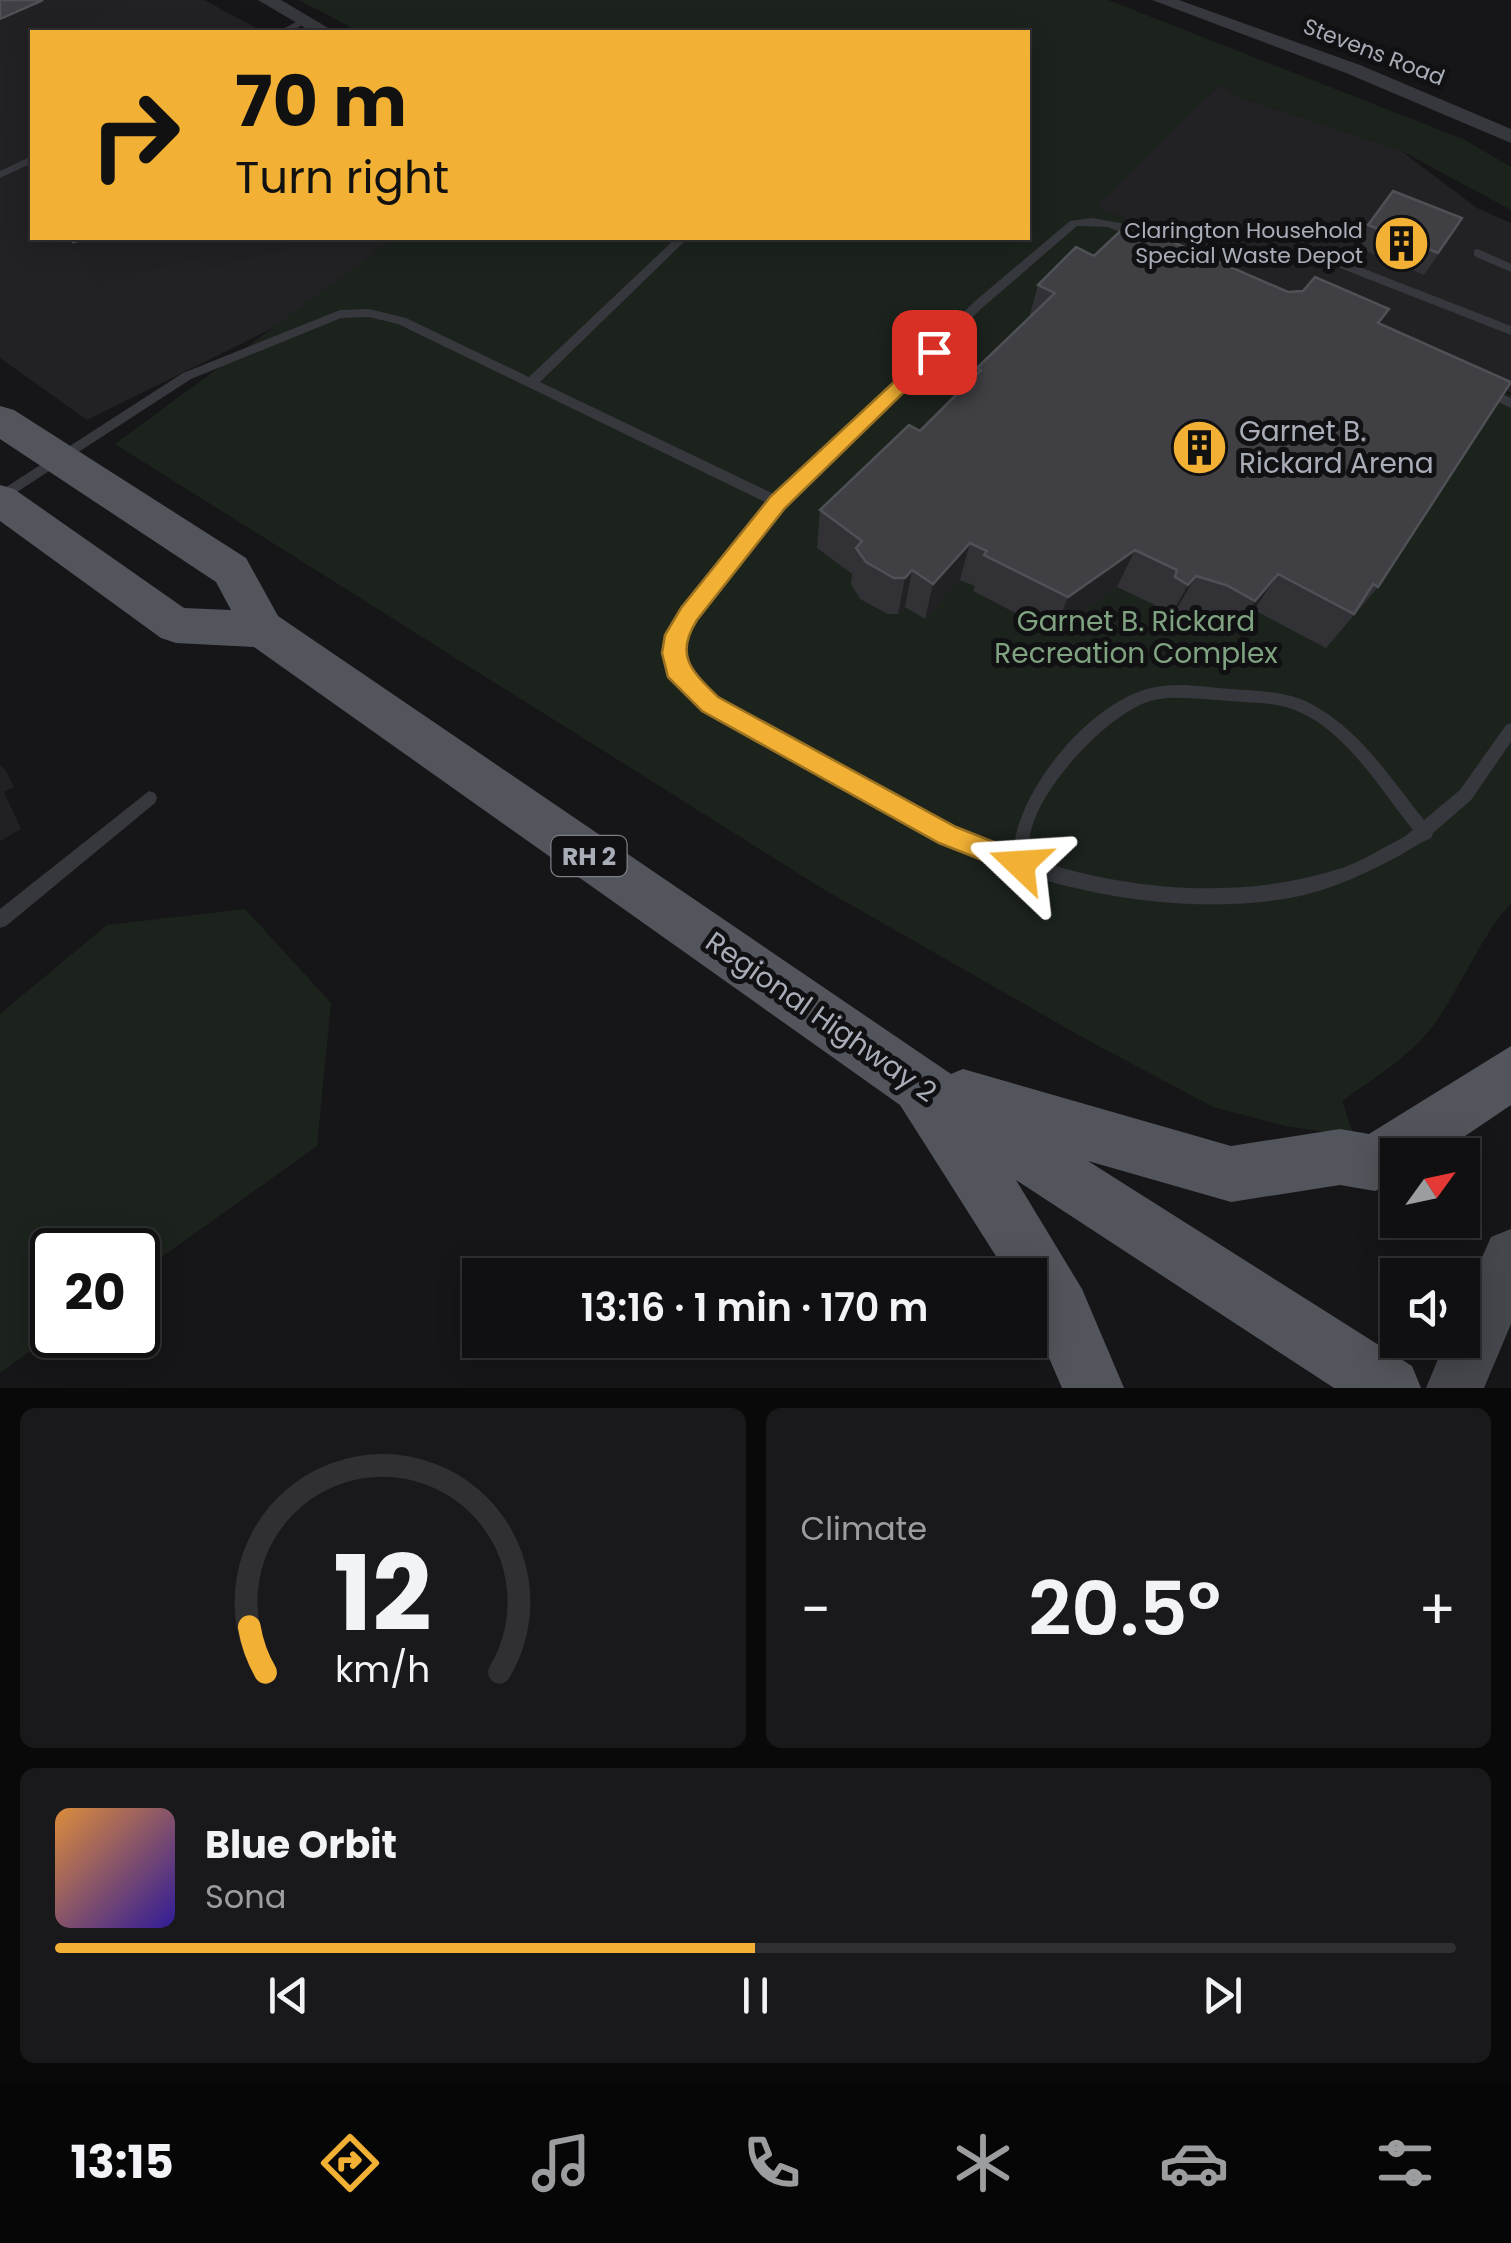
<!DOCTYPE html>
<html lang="en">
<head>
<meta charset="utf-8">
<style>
	:root { --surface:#101012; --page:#19191b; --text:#f1f3f6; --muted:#9c9d9f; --line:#303032; --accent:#f2b134 }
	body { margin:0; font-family:Poppins,sans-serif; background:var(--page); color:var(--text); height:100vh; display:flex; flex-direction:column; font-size:38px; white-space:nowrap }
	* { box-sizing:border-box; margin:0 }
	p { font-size:32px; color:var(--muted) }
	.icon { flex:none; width:55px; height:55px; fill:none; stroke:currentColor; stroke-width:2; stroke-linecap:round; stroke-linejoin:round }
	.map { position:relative; height:1388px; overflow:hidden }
	.drawer { display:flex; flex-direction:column; gap:20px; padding:20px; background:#09090a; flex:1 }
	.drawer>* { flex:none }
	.banner { position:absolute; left:30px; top:30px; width:1000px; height:210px; border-radius:0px; box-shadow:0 5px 25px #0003,0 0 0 2px var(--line); background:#f2b134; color:#111; overflow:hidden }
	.needle { width:65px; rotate:57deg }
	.buttons { position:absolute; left:1380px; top:1138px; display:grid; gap:20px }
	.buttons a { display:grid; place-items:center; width:100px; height:100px; border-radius:0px; background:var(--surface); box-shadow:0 5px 25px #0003,0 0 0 2px var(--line); font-size:50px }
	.speed { position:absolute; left:30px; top:1228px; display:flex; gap:20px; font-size:50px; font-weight:700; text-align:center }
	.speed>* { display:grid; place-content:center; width:130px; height:130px; border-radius:50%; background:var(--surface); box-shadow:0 5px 25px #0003,0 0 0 2px var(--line); line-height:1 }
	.speed .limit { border:5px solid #111; border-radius:15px; background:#fff; color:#111 }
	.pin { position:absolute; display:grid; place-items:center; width:85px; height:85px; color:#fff; margin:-42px; border-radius:20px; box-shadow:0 5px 15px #0006 }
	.me { position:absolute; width:110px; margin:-55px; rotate:290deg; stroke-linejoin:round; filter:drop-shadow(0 0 8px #0008) }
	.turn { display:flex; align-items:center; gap:35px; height:210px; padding:0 40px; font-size:45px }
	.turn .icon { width:130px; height:130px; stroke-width:2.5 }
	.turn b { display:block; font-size:70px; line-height:85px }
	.big { font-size:75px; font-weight:600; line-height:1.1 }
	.drawer .tile { flex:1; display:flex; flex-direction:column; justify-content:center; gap:15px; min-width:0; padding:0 35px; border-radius:15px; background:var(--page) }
	.drawer .dial { align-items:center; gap:0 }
	.dial svg { height:260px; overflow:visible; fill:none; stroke:var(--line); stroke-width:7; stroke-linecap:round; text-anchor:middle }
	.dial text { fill:var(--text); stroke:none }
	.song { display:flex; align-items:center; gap:30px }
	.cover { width:120px; height:120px; border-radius:15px; background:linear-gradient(135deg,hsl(30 70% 55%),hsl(250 70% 35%)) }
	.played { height:10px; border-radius:5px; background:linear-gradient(90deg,var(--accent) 50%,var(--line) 50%) }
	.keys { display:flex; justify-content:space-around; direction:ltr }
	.heat { display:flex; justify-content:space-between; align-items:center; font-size:55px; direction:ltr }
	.drawer .tiles { flex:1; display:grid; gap:20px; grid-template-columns:1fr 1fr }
	.tile:last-child { grid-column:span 2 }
	.trip { position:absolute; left:462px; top:1258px; width:585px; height:100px; border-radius:0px; background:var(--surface); box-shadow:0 5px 25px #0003,0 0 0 2px var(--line); font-weight:600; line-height:100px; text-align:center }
	.dock { display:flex; height:160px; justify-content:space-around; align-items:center; background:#060607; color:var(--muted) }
	.dock .icon { width:70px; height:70px }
	.dock .on { color:var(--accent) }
	.dock b { font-size:45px; color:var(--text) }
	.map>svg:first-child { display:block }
	.built { fill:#222225 }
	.green { fill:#1c231d }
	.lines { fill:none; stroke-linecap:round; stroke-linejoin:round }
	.service { fill:#37383d; fill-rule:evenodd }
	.minor { fill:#37383d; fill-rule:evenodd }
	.secondary { fill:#45474d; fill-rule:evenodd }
	.primary { fill:#53555c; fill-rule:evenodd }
	.wall { fill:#323236 }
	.shaded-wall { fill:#212124 }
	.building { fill:#3f3f44; stroke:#4f5156; stroke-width:2.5 }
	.route { fill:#f2b134; stroke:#9d7322; stroke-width:2.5 }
	.labels { text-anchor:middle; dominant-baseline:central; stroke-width:10; stroke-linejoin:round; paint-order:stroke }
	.far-street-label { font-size:22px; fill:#a8adb8; stroke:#111113 }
	.far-poi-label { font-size:22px; fill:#a8adb8; stroke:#111113; text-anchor:end }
	.shield { fill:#111113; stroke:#7b7e86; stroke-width:2.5 }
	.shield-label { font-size:25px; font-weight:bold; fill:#a8adb8 }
	.poi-label { font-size:28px; fill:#a8adb8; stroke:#111113; text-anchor:start }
	.park-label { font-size:28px; fill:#7fa381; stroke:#111113 }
	.street-label { font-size:28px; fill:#a8adb8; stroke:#111113 }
</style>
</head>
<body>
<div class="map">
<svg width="1511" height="1388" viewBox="0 0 1511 1388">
	<rect width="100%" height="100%" fill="#161618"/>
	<g class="built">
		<polygon points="0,0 204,0 264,32 32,32 32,238 395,238 279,325 87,420 0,358"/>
		<polygon points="1220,84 1239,97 1400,150 1477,208 1511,223 1511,393 1095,206"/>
	</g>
	<g class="green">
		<path d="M 299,0 L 1108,0 L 1463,139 L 1511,167 L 1511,210 L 1400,150 L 1239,97 L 1220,84 L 1096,206 L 1511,395 L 1511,903 C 1478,940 1462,987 1432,1027 C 1408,1058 1373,1079 1342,1101 L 1354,1136 L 1285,1126 L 1213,1107 L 1080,1036 L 825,890 L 115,444 L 395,238 L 1028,238 L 1028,32 L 360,32 Z"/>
		<polygon points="245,909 331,1003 317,1146 138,1274 138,1250 52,1250 53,1335 0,1373 0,1014 107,925"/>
	</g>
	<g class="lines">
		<g class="service">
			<polygon points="302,19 310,21 289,32 277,32"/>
			<polygon points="32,156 32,163 0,178 0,171"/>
			<path d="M 1092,218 L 1120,223 L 1146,235 L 1140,239 L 1107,227 L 1077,226 L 982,308 L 783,506 L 683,636 L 683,669 C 729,717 789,740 846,771 C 901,801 953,834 1013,853 C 1017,791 1087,706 1147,689 C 1174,681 1204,687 1231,689 C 1259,691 1288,691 1313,705 C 1361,731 1391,779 1424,820 L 1460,790 L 1506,725 L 1511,723 L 1511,742 L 1471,800 L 1433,833 L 1431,838 C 1418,843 1404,854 1391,860 C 1355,879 1317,895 1277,900 C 1164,915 1044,890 943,841 C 905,822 868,798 830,778 C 773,748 715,723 671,675 L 669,671 L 669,635 L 671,631 L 769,504 L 398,324 L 369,317 L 341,318 L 191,379 L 0,503 L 0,491 L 183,373 L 340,310 L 369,309 L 406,318 L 529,377 L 676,238 L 688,238 L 540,382 L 776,495 L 974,302 L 1070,221 ZM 1168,698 C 1189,697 1209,700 1230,701 C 1251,703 1273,702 1292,709 C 1345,728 1379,788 1413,830 L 1404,837 C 1384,847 1363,861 1342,868 C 1240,901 1129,891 1029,858 C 1029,848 1029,837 1032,827 C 1044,785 1099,725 1138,706 C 1147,701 1157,699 1168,698 Z"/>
			<polygon points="1478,249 1511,264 1511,272 1474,256 1474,250"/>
			<polygon points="1344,261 1511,326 1511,335 1340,268 1340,262"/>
			<polygon points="1485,387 1511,398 1511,408 1481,394 1479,391"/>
			<polygon points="149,791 155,793 157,798 155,803 6,926 0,928 0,909"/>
		</g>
		<g class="minor">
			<polygon points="258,0 281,0 335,32 312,32"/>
			<polygon points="1152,0 1179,0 1360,65 1511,129 1511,143 1346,73"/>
		</g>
		<polygon class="secondary" points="1511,1229 1511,1324 1484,1388 1426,1388 1446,1340 1462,1340 1462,1303 1491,1237"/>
		<polygon class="primary" points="0,406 14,410 246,558 278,616 951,1074 963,1069 1231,1146 1340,1129 1369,1134 1511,1046 1511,1105 1437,1155 1398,1155 1398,1181 1375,1191 1340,1185 1231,1202 1088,1161 1412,1366 1421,1388 1334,1388 1016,1180 1082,1289 1124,1388 1062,1388 1030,1314 1030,1275 1008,1275 900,1105 254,647 176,643 161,638 0,521 0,485 14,489 184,608 231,610 216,582 0,439"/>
	</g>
	<g class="wall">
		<polygon points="1368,225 1448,240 1424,275 1356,247"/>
		<polygon points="1094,256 1288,292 1380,324 1378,587 1326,648 1254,610 1232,637 1204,620 1175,612 1168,620 1155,613 1157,606 1117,587 1054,633 973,591 975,586 960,580 925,619 905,607 898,614 888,614 860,599 851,584 852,574 817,548 820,510 920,431 976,375 977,368 1029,318 1038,285"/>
	</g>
	<g class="shaded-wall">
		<polygon points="43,0 130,0 60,32 32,32 32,46 0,61 0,19"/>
		<polygon points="0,116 9,131 0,136"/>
		<polygon points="90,238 301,238 303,244 207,269 201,257 99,283 73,242"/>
		<polygon points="970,543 960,580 925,619 933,584"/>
		<polygon points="1135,550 1117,587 1054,633 1068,597"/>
		<polygon points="912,570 905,607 898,614 905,578"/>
		<polygon points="1278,574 1254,610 1232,637 1255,601"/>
		<polygon points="1196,576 1175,612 1168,620 1188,585"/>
		<polygon points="0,765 5,769 14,787 4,792 21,829 0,841"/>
	</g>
	<g class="building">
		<polygon points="0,0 43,0 0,19"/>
		<polygon points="1393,191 1462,218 1438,253 1368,225"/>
		<polygon points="1129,223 1288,292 1303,291 1315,277 1389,309 1378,323 1511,382 1378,587 1373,584 1354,614 1278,574 1255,601 1226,585 1196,576 1188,585 1175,577 1177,570 1135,550 1068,597 984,555 987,551 970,543 933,584 912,570 905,578 894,578 866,562 856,548 862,541 820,510 909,425 920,431 981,370 977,368 1055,293 1038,285 1076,247 1094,256"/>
		<polygon points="72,238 90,238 73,242"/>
	</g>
	<path class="route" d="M 934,345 L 943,352 L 941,356 L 785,508 L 697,620 C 674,656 692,671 718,697 L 956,827 L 1029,856 L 1033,864 L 1029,872 L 1020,875 L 939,843 L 702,711 L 668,677 L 662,653 L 665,635 L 681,608 L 771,496 Z"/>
	<defs>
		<symbol id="building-disc" viewBox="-11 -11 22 22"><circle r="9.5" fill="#f2b134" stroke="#111113"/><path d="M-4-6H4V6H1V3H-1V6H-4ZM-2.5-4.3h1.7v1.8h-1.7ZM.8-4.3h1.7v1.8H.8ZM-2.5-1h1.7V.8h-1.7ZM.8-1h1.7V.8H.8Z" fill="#111"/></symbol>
	</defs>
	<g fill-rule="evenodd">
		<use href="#building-disc" x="1370" y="212" width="63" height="63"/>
		<use href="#building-disc" x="1168" y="416" width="63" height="63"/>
	</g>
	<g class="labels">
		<g class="far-street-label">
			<text transform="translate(1374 52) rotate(21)">Stevens Road</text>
		</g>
		<g class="far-poi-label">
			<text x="1363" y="230">Clarington Household<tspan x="1363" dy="25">Special Waste Depot</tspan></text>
		</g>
		<rect class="shield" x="551.5" y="836" width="75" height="40" rx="8"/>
		<g class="shield-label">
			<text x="589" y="856">RH 2</text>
		</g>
		<g class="poi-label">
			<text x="1239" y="431">Garnet B.<tspan x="1239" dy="32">Rickard Arena</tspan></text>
		</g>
		<g class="park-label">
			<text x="1136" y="621">Garnet B. Rickard<tspan x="1136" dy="32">Recreation Complex</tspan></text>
		</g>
		<g class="street-label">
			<text transform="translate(821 1017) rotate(35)">Regional Highway 2</text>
		</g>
	</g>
</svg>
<div class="buttons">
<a><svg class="needle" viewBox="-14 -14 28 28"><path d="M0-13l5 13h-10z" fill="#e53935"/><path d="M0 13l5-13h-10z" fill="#9c9d9f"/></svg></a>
<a><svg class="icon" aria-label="sound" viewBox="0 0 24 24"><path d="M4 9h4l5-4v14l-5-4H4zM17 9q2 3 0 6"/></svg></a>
</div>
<div class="speed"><div class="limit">20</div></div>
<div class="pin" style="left:934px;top:352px;background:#d93025"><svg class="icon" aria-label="arrive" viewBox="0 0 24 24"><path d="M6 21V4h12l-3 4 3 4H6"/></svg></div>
<svg class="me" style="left:1020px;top:864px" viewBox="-20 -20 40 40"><path d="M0-17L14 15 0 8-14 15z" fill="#f2b134" stroke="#fff" stroke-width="4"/></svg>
<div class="trip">13:16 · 1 min · 170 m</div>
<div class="banner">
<div class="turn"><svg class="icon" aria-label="right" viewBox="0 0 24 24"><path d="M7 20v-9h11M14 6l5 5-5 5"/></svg><div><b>70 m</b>Turn right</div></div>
</div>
</div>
<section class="drawer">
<div class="tiles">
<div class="tile dial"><svg viewBox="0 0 100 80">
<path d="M14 69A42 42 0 1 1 86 69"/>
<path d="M14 69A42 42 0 0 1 9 55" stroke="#f2b134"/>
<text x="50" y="56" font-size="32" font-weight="700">12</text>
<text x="50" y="72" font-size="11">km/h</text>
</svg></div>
<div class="tile"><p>Climate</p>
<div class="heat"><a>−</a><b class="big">20.5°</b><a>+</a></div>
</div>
<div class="tile">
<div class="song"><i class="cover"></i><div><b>Blue Orbit</b><p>Sona</p></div></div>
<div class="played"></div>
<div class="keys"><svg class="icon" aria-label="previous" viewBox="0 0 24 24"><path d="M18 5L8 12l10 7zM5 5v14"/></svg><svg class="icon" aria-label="pause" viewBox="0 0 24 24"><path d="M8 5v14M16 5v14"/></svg><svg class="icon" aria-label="next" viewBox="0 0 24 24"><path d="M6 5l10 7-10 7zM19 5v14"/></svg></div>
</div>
</div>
</section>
<nav class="dock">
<b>13:15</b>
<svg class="icon on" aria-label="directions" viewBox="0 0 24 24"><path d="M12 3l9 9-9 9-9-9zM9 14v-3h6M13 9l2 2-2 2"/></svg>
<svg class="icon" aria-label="music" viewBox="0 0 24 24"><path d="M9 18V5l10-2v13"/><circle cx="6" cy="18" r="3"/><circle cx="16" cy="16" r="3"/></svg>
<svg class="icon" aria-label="phone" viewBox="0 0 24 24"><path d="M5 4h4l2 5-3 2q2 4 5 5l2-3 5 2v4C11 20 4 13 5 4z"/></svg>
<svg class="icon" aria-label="climate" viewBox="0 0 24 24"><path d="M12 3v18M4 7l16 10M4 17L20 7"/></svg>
<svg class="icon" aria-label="car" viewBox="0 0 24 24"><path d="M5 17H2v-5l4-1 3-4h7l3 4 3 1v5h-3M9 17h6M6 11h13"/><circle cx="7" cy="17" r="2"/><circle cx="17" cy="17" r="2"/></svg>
<svg class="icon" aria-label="filters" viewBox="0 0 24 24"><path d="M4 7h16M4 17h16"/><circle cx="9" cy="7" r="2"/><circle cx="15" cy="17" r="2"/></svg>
</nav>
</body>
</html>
